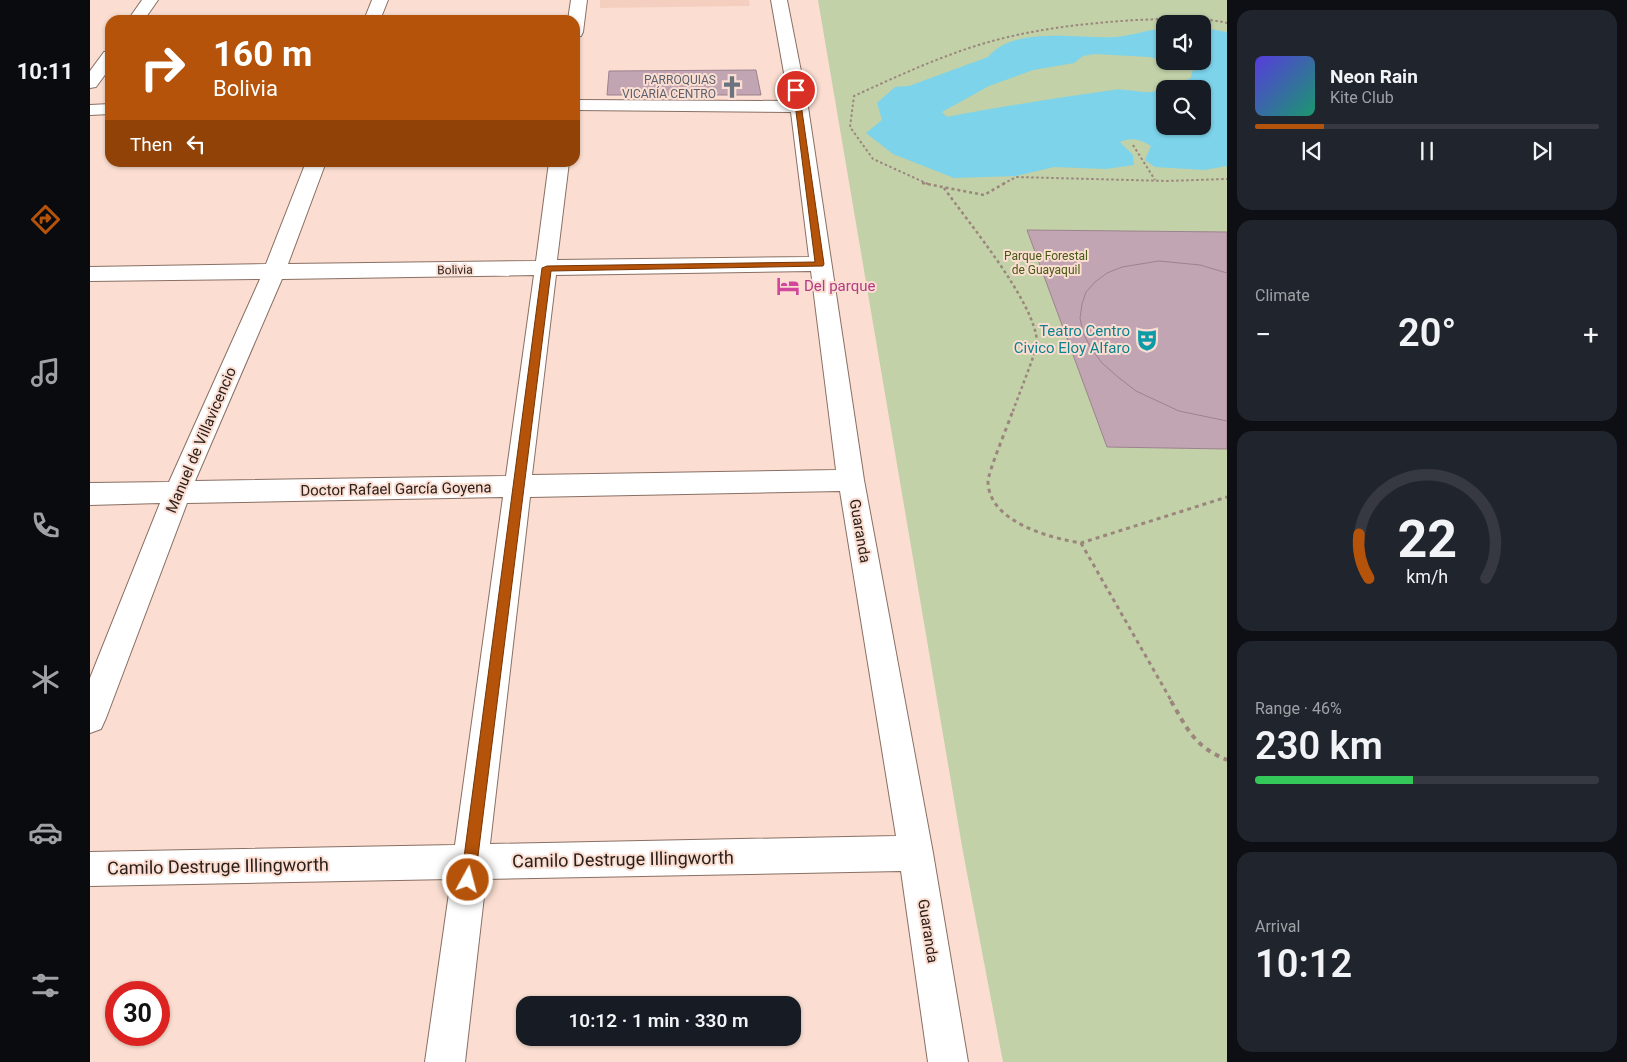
<!DOCTYPE html>
<html lang="en">
<head>
<meta charset="utf-8">
<style>
	:root { --surface:#171b24; --page:#20242c; --text:#f1f3f6; --muted:#9ea1a6; --line:#363941; --accent:#b45309 }
	body { margin:0; font-family:Roboto,sans-serif; background:var(--page); color:var(--text); height:100vh; display:flex; flex-direction:column; font-size:19px; white-space:nowrap }
	* { box-sizing:border-box; margin:0 }
	p { font-size:16px; color:var(--muted) }
	.icon { flex:none; width:28px; height:28px; fill:none; stroke:currentColor; stroke-width:2; stroke-linecap:round; stroke-linejoin:round }
	.map { position:relative; flex:1; overflow:hidden }
	.side { display:flex; flex-direction:column; gap:10px; padding:10px; background:#0d0f14; width:400px }
	.side>* { flex:none }
	.hud { position:absolute; left:15px; top:15px; width:475px; height:152px; border-radius:15px; box-shadow:0 1px 4px #0004; background:#b45309; color:#fff; overflow:hidden }
	.tools { position:absolute; left:1066px; top:15px; display:grid; gap:10px }
	.tools a { display:grid; place-items:center; width:55px; height:55px; border-radius:10px; background:var(--surface); box-shadow:0 1px 4px #0004; font-size:25px }
	.speed { position:absolute; left:15px; top:981px; display:flex; gap:10px; font-size:25px; font-weight:700; text-align:center }
	.speed>* { display:grid; place-content:center; width:65px; height:65px; border-radius:50%; background:var(--surface); box-shadow:0 1px 4px #0004; line-height:1 }
	.speed .limit { border:8px solid #d22; background:#fff; color:#111 }
	.pin { position:absolute; display:grid; place-items:center; width:42px; height:42px; color:#fff; margin:-21px; border:2px solid #fff; border-radius:50%; box-shadow:0 1px 5px #0007 }
	.me { position:absolute; width:55px; margin:-28px; rotate:7deg; stroke-linejoin:round; filter:drop-shadow(0 0 4px #0008) }
	.turn { display:flex; align-items:center; gap:18px; height:105px; padding:0 25px; font-size:22px }
	.turn .icon { width:65px; height:65px; stroke-width:2.5 }
	.turn b { display:block; font-size:35px; line-height:42px }
	.then { display:flex; align-items:center; height:48px; padding:0 25px; background:#0003; gap:10px; font-size:19px }
	.big { font-size:38px; font-weight:600; line-height:1.1 }
	.side .card { flex:1; display:flex; flex-direction:column; justify-content:center; gap:8px; min-width:0; padding:0 18px; border-radius:15px; background:var(--page) }
	.side .dial { align-items:center; gap:0 }
	.dial svg { height:130px; overflow:visible; fill:none; stroke:var(--line); stroke-width:7; stroke-linecap:round; text-anchor:middle }
	.dial text { fill:var(--text); stroke:none }
	.song { display:flex; align-items:center; gap:15px }
	.cover { width:60px; height:60px; border-radius:8px; background:linear-gradient(135deg,hsl(250 70% 55%),hsl(160 70% 35%)) }
	.played { height:5px; border-radius:2px; background:linear-gradient(90deg,var(--accent) 20%,var(--line) 20%) }
	.keys { display:flex; justify-content:space-around; direction:ltr }
	.heat { display:flex; justify-content:space-between; align-items:center; font-size:28px; direction:ltr }
	.charge { height:8px; border-radius:4px; background:linear-gradient(90deg,#34c759 46%,var(--line) 0) }
	.trip { position:absolute; left:426px; top:996px; width:285px; height:50px; border-radius:15px; background:var(--surface); box-shadow:0 1px 4px #0004; font-weight:600; line-height:50px; text-align:center }
	main { display:flex; flex:1; min-height:0 }
	.tab-bar { display:flex; flex-direction:column; width:90px; justify-content:space-around; align-items:center; background:#090b0e; color:var(--muted) }
	.tab-bar .icon { width:35px; height:35px }
	.tab-bar .on { color:var(--accent) }
	.tab-bar b { font-size:22px; color:var(--text) }
	.map>svg:first-child { display:block }
	.built { fill:#f4cfbf }
	.green { fill:#c2d1a8; fill-rule:evenodd }
	.water { fill:#7cd3ea; fill-rule:evenodd }
	.building { fill:#c1a5b2; stroke:#9d828f }
	.lines { fill:none; stroke-linecap:round; stroke-linejoin:round }
	.minor-casing { stroke:#896f64; stroke-width:2 }
	.path-far3 { stroke:#9b867d; stroke-width:2; stroke-dasharray:2.5 2.5; stroke-linecap:butt }
	.path-far2 { stroke:#9b867d; stroke-width:2.5; stroke-dasharray:3 3; stroke-linecap:butt }
	.path-far1 { stroke:#9b867d; stroke-width:3; stroke-dasharray:4 4; stroke-linecap:butt }
	.path { stroke:#9b867d; stroke-width:4; stroke-dasharray:5 5; stroke-linecap:butt }
	.minor { fill:#fff; fill-rule:evenodd }
	.route { fill:#b45309; stroke:#753606 }
	.labels { text-anchor:middle; dominant-baseline:central; stroke-width:4; stroke-linejoin:round; paint-order:stroke }
	.far-worship-label { font-size:12px; fill:#5b616d; stroke:#fbded1; text-anchor:end }
	.far-park-label { font-size:12px; fill:#465a14; stroke:#fbded1 }
	.far-street-label { font-size:12px; fill:#2b201c; stroke:#fbded1 }
	.hotel-label { font-size:15px; fill:#b23c85; stroke:#fbded1; text-anchor:start }
	.culture-label { font-size:15px; fill:#0d838f; stroke:#fbded1; text-anchor:end }
	.street-label { font-size:15px; fill:#2b201c; stroke:#fbded1 }
	.near-street-label { font-size:18px; fill:#2b201c; stroke:#fbded1 }
</style>
</head>
<body>
<main>
<nav class="tab-bar">
<b>10:11</b>
<svg class="icon on" aria-label="directions" viewBox="0 0 24 24"><path d="M12 3l9 9-9 9-9-9zM9 14v-3h6M13 9l2 2-2 2"/></svg>
<svg class="icon" aria-label="music" viewBox="0 0 24 24"><path d="M9 18V5l10-2v13"/><circle cx="6" cy="18" r="3"/><circle cx="16" cy="16" r="3"/></svg>
<svg class="icon" aria-label="phone" viewBox="0 0 24 24"><path d="M5 4h4l2 5-3 2q2 4 5 5l2-3 5 2v4C11 20 4 13 5 4z"/></svg>
<svg class="icon" aria-label="climate" viewBox="0 0 24 24"><path d="M12 3v18M4 7l16 10M4 17L20 7"/></svg>
<svg class="icon" aria-label="car" viewBox="0 0 24 24"><path d="M5 17H2v-5l4-1 3-4h7l3 4 3 1v5h-3M9 17h6M6 11h13"/><circle cx="7" cy="17" r="2"/><circle cx="17" cy="17" r="2"/></svg>
<svg class="icon" aria-label="filters" viewBox="0 0 24 24"><path d="M4 7h16M4 17h16"/><circle cx="9" cy="7" r="2"/><circle cx="15" cy="17" r="2"/></svg>
</nav>
<div class="map">
<svg width="1137" height="1062" viewBox="0 0 1137 1062">
	<rect width="100%" height="100%" fill="#fbded1"/>
	<polygon class="built" points="510,0 659,0 660,6 510,8"/>
	<path class="green" d="M 728,0 L 1137,0 L 1137,1062 L 913,1062 L 873,852 ZM 1075,24 L 1112,24 L 1112,61 L 1075,61 ZM 1075,89 L 1112,89 L 1112,126 L 1075,126 Z"/>
	<path class="water" d="M 1113,28 L 1137,32 L 1137,166 L 1114,170 L 1065,167 L 1055,160 L 1061,146 C 1050,139 1042,137 1030,142 L 1043,155 L 1044,165 L 1016,169 L 964,167 L 926,176 L 864,178 L 803,154 L 776,133 L 792,120 L 787,103 L 805,87 L 819,86 L 898,57 C 925,25 988,39 1026,37 C 1042,36 1058,29 1075,29 L 1075,61 L 1059,57 L 1005,54 L 993,56 L 984,63 L 943,70 L 899,86 L 852,112 L 857,117 C 913,106 968,98 1023,90 C 1036,88 1049,93 1061,92 C 1075,90 1088,83 1101,78 L 1103,69 L 1076,61 L 1112,61 ZM 1075,89 L 1112,89 L 1112,126 L 1075,126 Z"/>
	<g class="building">
		<polygon points="666,70 671,95 517,95 519,71"/>
		<polygon points="937,230 1137,232 1137,449 1017,447"/>
		<polygon points="1069,261 1110,265 1137,273 1137,421 1089,411 1046,391 1028,377 1012,363 1001,348 993,333 990,318 992,304 996,292 1005,282 1017,273 1032,267"/>
	</g>
	<g class="lines">
		<defs>
			<g id="minor">
				<polygon points="52,0 68,0 54,20 38,20"/>
				<polygon points="282,0 298,0 290,20 274,20"/>
				<polygon points="481,0 497,0 493,32 491,36 485,37 485,20 478,20"/>
				<path d="M 681,0 L 697,0 L 718,107 L 774,480 L 843,853 L 878,1062 L 838,1062 L 811,871 L 396,879 L 375,1062 L 335,1062 L 361,879 L 0,886 L 0,852 L 365,845 L 413,497 L 97,503 L 16,718 L 11,729 L 0,733 L 0,678 L 70,503 L 0,505 L 0,483 L 79,482 L 170,279 L 0,281 L 0,267 L 176,264 L 216,162 L 236,162 L 198,264 L 446,261 L 459,162 L 479,162 L 467,260 L 719,257 L 701,112 L 485,110 L 485,100 L 699,101 ZM 721,271 L 746,470 L 442,475 L 466,275 ZM 444,275 L 416,476 L 105,481 L 192,279 ZM 750,491 L 806,836 L 400,844 L 440,497 Z"/>
				<polygon points="20,51 20,68 6,87 0,88 0,71 14,52"/>
				<polygon points="20,104 20,114 0,115 0,105"/>
			</g>
		</defs>
		<use href="#minor" class="minor-casing"/>
		<g class="path-far3">
			<polyline points="1043,145 1065,180"/>
			<path d="M 838,184 L 783,159 L 760,127 L 764,96 C 810,75 857,53 906,40 C 952,28 998,23 1046,20 C 1077,19 1107,16 1137,23"/>
			<polyline points="913,184 926,177 1077,181 1137,179"/>
		</g>
		<g class="path-far2">
			<polyline points="832,183 894,195 915,183"/>
			<path d="M 854,188 C 878,222 945,302 947,342 C 947,351 926,401 922,414"/>
		</g>
		<g class="path-far1">
			<path d="M 922,413 C 918,425 898,472 898,482 C 899,522 960,538 991,543 L 1137,497"/>
			<polyline points="991,543 1082,702"/>
		</g>
		<path class="path" d="M 1081,701 C 1098,730 1104,746 1137,760"/>
		<use href="#minor" class="minor"/>
	</g>
	<polygon class="route" points="703,88 709,90 734,264 733,266 461,271 385,880 383,885 378,887 373,885 371,880 452,268 457,266 725,262"/>
	<defs>
		<symbol id="church-bare" viewBox="-9 -9 18 18"><path d="M-1.2-6h2.4v3.5h3.3v2.4h-3.3V6h-2.4V-.1h-3.3v-2.4h3.3Z" fill="#6b7280" stroke="#fbded1" stroke-width="2.5" paint-order="stroke"/></symbol>
		<symbol id="hotel-bare" viewBox="-9 -9 18 18"><path d="M-6-4.5h1.5V1H6V5H4.5V3h-9V5H-6ZM-4 0a1.8 1.8 0 1 1 3.6 0ZM.5 0V-2.5h3Q6-2.5 6 0Z" fill="#d1479c" stroke="#fbded1" stroke-width="2.5" paint-order="stroke"/></symbol>
		<symbol id="theatre-bare" viewBox="-9 -9 18 18"><path d="M-5-5.5Q0-4 5-5.5V0Q5 5 0 6Q-5 5-5 0ZM-3.3-2.5H-1v1.5H-3.3ZM1-2.5H3.3v1.5H1ZM-2.8 1Q0 5.5 2.8 1Z" fill="#0f9aa8" stroke="#fbded1" stroke-width="2.5" paint-order="stroke"/></symbol>
	</defs>
	<g fill-rule="evenodd">
		<use href="#church-bare" x="626" y="71" width="32" height="32"/>
		<use href="#hotel-bare" x="682" y="270" width="32" height="32"/>
		<use href="#theatre-bare" x="1041" y="324" width="32" height="32"/>
	</g>
	<g class="labels">
		<g class="far-worship-label">
			<text x="626" y="80">PARROQUIAS<tspan x="626" dy="14">VICARÍA CENTRO</tspan></text>
		</g>
		<g class="far-park-label">
			<text x="956" y="256">Parque Forestal<tspan x="956" dy="14">de Guayaquil</tspan></text>
		</g>
		<g class="far-street-label">
			<text transform="translate(365 270) rotate(-1)">Bolivia</text>
		</g>
		<g class="hotel-label">
			<text x="714" y="286">Del parque</text>
		</g>
		<g class="culture-label">
			<text x="1040" y="331">Teatro Centro<tspan x="1040" dy="17">Civico Eloy Alfaro</tspan></text>
		</g>
		<g class="street-label">
			<text transform="translate(111 440) rotate(-67)">Manuel de Villavicencio</text>
			<text transform="translate(306 489) rotate(-1)">Doctor Rafael García Goyena</text>
			<text transform="translate(770 531) rotate(80)">Guaranda</text>
			<text transform="translate(838 931) rotate(81)">Guaranda</text>
		</g>
		<g class="near-street-label">
			<text transform="translate(533 859) rotate(-1)">Camilo Destruge Illingworth</text>
			<text transform="translate(128 866) rotate(-1)">Camilo Destruge Illingworth</text>
		</g>
	</g>
</svg>
<div class="tools">
<a><svg class="icon" aria-label="sound" viewBox="0 0 24 24"><path d="M4 9h4l5-4v14l-5-4H4zM17 9q2 3 0 6"/></svg></a>
<a><svg class="icon" aria-label="search" viewBox="0 0 24 24"><circle cx="10" cy="10" r="6"/><path d="M15 15l6 6"/></svg></a>
</div>
<div class="speed"><div class="limit">30</div></div>
<div class="pin" style="left:706px;top:90px;background:#d93025"><svg class="icon" aria-label="arrive" viewBox="0 0 24 24"><path d="M6 21V4h12l-3 4 3 4H6"/></svg></div>
<svg class="me" style="left:378px;top:880px" viewBox="-20 -20 40 40"><circle r="17" fill="#b45309" stroke="#fff" stroke-width="3"/><path d="M0-11L8 9 0 5-8 9z" fill="#fff"/></svg>
<div class="trip">10:12 · 1 min · 330 m</div>
<div class="hud">
<div class="turn"><svg class="icon" aria-label="right" viewBox="0 0 24 24"><path d="M7 20v-9h11M14 6l5 5-5 5"/></svg><div><b>160 m</b>Bolivia</div></div>
<div class="then">Then<svg class="icon" aria-label="left" viewBox="0 0 24 24"><path d="M17 20v-9H6M10 6l-5 5 5 5"/></svg></div>
</div>
</div>
<section class="side">
<div class="card">
<div class="song"><i class="cover"></i><div><b>Neon Rain</b><p>Kite Club</p></div></div>
<div class="played"></div>
<div class="keys"><svg class="icon" aria-label="previous" viewBox="0 0 24 24"><path d="M18 5L8 12l10 7zM5 5v14"/></svg><svg class="icon" aria-label="pause" viewBox="0 0 24 24"><path d="M8 5v14M16 5v14"/></svg><svg class="icon" aria-label="next" viewBox="0 0 24 24"><path d="M6 5l10 7-10 7zM19 5v14"/></svg></div>
</div>
<div class="card"><p>Climate</p>
<div class="heat"><a>−</a><b class="big">20°</b><a>+</a></div>
</div>
<div class="card dial"><svg viewBox="0 0 100 80">
<path d="M14 69A42 42 0 1 1 86 69"/>
<path d="M14 69A42 42 0 0 1 8 42" stroke="#b45309"/>
<text x="50" y="56" font-size="32" font-weight="700">22</text>
<text x="50" y="72" font-size="11">km/h</text>
</svg></div>
<div class="card"><p>Range · 46%</p><b class="big">230 km</b><div class="charge"></div></div>
<div class="card"><p>Arrival</p><b class="big">10:12</b></div>
</section>
</main>
</body>
</html>
